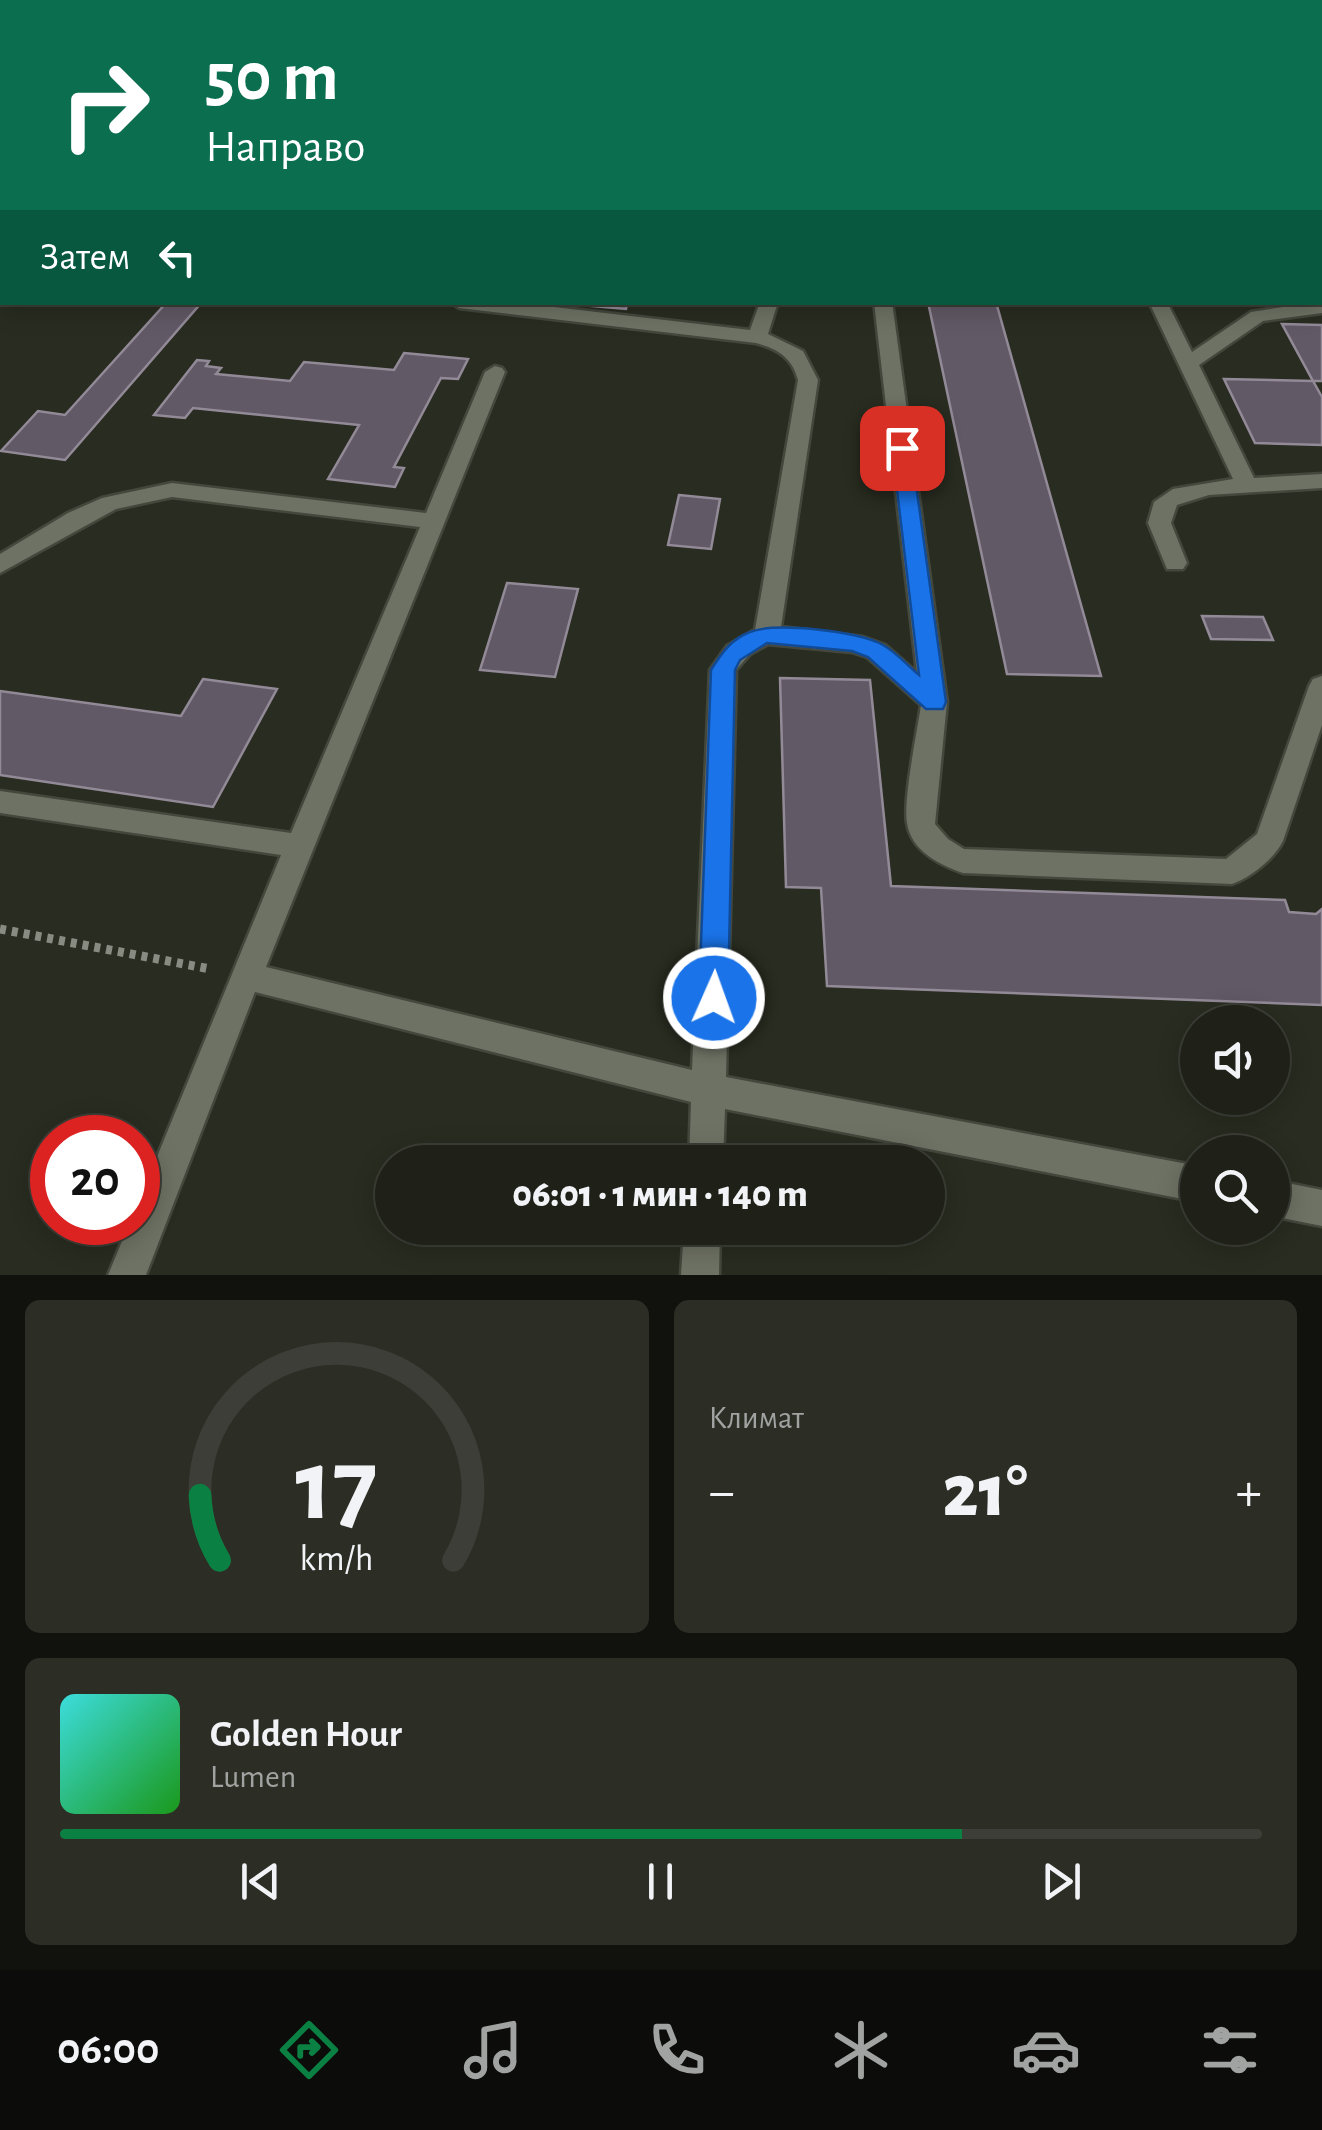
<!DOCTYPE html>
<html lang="ru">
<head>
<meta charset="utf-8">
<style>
	:root { --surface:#1f2118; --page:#2c2e25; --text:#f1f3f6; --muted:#a1a3a2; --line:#3c3e37; --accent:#0b8043 }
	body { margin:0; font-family:"Alegreya Sans",sans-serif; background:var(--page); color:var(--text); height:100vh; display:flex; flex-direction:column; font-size:38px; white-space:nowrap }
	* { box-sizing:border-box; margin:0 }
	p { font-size:32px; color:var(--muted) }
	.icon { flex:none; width:55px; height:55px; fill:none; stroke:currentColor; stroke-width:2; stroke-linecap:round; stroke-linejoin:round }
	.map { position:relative; height:1275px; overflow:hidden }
	.panel { display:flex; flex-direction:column; gap:25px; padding:25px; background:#11120d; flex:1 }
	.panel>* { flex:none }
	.hud { position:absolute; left:0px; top:0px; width:1322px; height:305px; box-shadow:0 5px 25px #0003,0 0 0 2px var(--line); background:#0b6e4f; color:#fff; overflow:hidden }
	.fabs { position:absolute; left:1180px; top:1005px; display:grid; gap:20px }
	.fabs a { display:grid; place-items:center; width:110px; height:110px; border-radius:50%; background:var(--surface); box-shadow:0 5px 25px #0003,0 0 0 2px var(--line); font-size:50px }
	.speed { position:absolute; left:30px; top:1115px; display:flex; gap:20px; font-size:50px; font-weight:700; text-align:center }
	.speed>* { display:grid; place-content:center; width:130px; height:130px; border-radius:50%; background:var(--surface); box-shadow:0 5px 25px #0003,0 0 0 2px var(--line); line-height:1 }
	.speed .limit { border:15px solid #d22; background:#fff; color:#111 }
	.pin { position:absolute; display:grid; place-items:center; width:85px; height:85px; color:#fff; margin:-42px; border-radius:20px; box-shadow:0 5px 15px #0006 }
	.me { position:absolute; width:110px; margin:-55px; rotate:2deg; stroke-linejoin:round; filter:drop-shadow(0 0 8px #0008) }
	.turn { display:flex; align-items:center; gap:35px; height:210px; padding:0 40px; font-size:45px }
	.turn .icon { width:130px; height:130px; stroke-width:2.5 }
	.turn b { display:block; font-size:70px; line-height:85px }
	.then { display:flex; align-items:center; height:95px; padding:0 40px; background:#0003; gap:20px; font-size:38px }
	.big { font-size:75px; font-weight:800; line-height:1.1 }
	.panel .card { flex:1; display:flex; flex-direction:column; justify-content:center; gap:15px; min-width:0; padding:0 35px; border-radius:15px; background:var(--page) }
	.panel .dial { align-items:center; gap:0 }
	.dial svg { height:260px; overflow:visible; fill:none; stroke:var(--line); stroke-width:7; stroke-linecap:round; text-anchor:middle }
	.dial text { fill:var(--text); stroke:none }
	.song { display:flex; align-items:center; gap:30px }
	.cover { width:120px; height:120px; border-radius:15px; background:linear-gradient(135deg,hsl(180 70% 55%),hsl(120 70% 35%)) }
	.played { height:10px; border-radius:5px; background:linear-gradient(90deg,var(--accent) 75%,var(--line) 75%) }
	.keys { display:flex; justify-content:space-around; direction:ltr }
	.heat { display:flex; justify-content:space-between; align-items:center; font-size:55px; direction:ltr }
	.panel .tiles { flex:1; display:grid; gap:25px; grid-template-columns:1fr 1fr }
	.card:last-child { grid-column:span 2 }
	.trip { position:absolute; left:375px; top:1145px; width:570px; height:100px; border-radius:50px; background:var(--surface); box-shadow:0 5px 25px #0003,0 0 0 2px var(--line); font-weight:800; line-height:100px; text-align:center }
	.menu { display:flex; height:160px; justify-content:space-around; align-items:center; background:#0c0d0a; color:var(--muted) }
	.menu .icon { width:70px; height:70px }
	.menu .active { color:var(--accent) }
	.menu b { font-size:45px; color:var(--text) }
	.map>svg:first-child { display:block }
	.building { fill:#615965; stroke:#938a98; stroke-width:2.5 }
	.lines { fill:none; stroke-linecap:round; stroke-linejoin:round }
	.lane-casing { stroke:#43473c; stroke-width:5 }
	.path { stroke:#888b81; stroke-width:9; stroke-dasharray:6 6; stroke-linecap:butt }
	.lane { fill:#6e7264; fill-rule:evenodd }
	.route { fill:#1a73e8; stroke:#114b97; stroke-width:2.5 }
</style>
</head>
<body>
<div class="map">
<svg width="1322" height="1275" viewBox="0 0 1322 1275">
	<rect width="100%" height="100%" fill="#292c20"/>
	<g class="building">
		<polygon points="167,302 202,302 65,460 1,451 38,411 65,415"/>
		<polygon points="545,302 627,302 626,309"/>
		<polygon points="928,302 996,302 1101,676 1007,674"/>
		<polygon points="1282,324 1322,325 1322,381 1313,381"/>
		<polygon points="404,353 468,359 458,379 441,378 394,467 404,468 395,487 328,479 359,425 193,408 185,418 154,415 197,360 209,361 206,366 221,368 216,374 290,381 304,362 394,370"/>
		<polygon points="1224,379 1313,381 1322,397 1322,445 1255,443"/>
		<polygon points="679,495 720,499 711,549 668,545"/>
		<polygon points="507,583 578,589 555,677 480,670"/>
		<polygon points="1202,616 1263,617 1273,640 1211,639"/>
		<polygon points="780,678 870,680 891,886 1285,900 1289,912 1316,914 1322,909 1322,1005 827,986 821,888 786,887"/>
		<polygon points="203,679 277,689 213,807 0,775 0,691 181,716"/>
	</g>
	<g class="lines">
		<defs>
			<g id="lane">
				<rect x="647" y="0" width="12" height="2"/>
				<polygon points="776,0 1066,0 1067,2 775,2"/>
				<polygon points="1185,0 1198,0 1199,2 1186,2"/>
				<polygon points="2,26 2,36 0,37 0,27"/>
				<rect x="0" y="56" width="2" height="8"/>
				<rect x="1320" y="105" width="2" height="8"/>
				<polygon points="1320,200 1322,201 1322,212 1320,211"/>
				<rect x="1320" y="237" width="2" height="11"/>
				<polygon points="1322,301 1322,313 1263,321 1199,365 1254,478 1322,474 1322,488 1209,495 1177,505 1171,523 1187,563 1183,569 1167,569 1148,523 1154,502 1173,489 1233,479 1149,302 1167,302 1192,352 1251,312"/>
				<path d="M 450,302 L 511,302 L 750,330 L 760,302 L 778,302 L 768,334 L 803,351 L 818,380 L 781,627 L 863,637 L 885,645 L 917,673 L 874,302 L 892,302 L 947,702 L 935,824 L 948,839 L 964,849 L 1226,859 L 1257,834 L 1309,686 L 1313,679 L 1322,676 L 1322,725 L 1283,841 C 1275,858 1250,878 1232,884 L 963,873 C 940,865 911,851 907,823 C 903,800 917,732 921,705 L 867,657 L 852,652 L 768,644 L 750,654 L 736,670 L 726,1077 L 1198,1166 L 1198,1202 L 725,1109 L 723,1162 L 689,1162 L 691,1102 L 255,992 L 146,1275 L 108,1275 L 130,1222 L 138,1222 L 138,1203 L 281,855 L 0,813 L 0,791 L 291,833 L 420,527 L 172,497 L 116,509 L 0,573 L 0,554 L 68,513 L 102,498 L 172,483 L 426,513 L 485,372 L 495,366 L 502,368 L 505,372 L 266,967 L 692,1070 L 710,670 L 727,646 L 755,630 L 798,380 C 792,357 777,349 756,343 L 459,308 Z"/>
				<polygon points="1272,1180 1322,1190 1322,1226 1272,1216"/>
				<polygon points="684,1228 720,1228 719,1275 681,1275"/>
			</g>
		</defs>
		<use href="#lane" class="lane-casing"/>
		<polyline class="path" points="0,929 210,969"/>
		<use href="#lane" class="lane"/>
	</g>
	<path class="route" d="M 902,442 L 911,448 L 946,702 L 943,709 L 926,709 L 868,657 L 852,651 L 767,643 L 740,660 L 735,670 L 728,998 L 724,1007 L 714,1011 L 703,1007 L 699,998 L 711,670 C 721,654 731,639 750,632 C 776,622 858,631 883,645 C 896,652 908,666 919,675 L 892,448 Z"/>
</svg>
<div class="fabs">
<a><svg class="icon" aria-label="sound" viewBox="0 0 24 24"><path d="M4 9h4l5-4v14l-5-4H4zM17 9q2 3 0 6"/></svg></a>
<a><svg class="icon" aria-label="search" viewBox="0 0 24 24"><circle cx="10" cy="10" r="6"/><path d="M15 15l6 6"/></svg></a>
</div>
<div class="speed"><div class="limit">20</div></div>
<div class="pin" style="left:902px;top:448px;background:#d93025"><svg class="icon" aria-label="arrive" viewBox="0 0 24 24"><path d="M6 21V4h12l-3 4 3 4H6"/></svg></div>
<svg class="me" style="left:714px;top:998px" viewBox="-20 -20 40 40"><circle r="17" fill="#1a73e8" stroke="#fff" stroke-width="3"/><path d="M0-11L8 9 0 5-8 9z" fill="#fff"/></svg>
<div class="trip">06:01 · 1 мин · 140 m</div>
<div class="hud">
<div class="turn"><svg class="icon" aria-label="right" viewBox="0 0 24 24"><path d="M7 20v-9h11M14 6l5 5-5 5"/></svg><div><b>50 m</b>Направо</div></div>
<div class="then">Затем<svg class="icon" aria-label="left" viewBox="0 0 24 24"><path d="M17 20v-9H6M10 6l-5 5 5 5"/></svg></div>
</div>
</div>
<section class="panel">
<div class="tiles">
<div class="card dial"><svg viewBox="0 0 100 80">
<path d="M14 69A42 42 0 1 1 86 69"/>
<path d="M14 69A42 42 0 0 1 8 49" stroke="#0b8043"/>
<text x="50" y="56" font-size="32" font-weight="700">17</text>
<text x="50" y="72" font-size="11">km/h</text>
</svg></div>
<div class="card"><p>Климат</p>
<div class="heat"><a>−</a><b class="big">21°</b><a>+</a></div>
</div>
<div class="card">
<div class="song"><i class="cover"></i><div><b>Golden Hour</b><p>Lumen</p></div></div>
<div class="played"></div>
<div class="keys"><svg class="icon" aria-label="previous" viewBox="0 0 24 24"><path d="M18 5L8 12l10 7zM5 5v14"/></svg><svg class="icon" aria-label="pause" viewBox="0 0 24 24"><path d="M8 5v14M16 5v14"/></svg><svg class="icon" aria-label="next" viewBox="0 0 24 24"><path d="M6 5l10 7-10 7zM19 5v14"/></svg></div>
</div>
</div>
</section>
<nav class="menu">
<b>06:00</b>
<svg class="icon active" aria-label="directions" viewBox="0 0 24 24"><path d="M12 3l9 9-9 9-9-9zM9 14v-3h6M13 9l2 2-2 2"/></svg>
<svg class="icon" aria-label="music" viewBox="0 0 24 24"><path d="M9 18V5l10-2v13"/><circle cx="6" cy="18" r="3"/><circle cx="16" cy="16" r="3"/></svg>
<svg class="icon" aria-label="phone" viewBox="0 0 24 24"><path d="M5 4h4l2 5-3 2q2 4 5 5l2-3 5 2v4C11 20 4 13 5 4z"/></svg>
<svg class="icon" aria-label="climate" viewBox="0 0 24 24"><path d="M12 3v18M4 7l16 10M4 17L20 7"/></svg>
<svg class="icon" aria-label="car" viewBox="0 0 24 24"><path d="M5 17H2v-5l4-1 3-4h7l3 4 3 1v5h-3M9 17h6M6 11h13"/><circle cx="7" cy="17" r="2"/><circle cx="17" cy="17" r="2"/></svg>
<svg class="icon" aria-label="filters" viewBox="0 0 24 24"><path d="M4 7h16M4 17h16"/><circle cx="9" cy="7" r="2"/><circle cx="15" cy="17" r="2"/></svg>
</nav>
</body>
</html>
